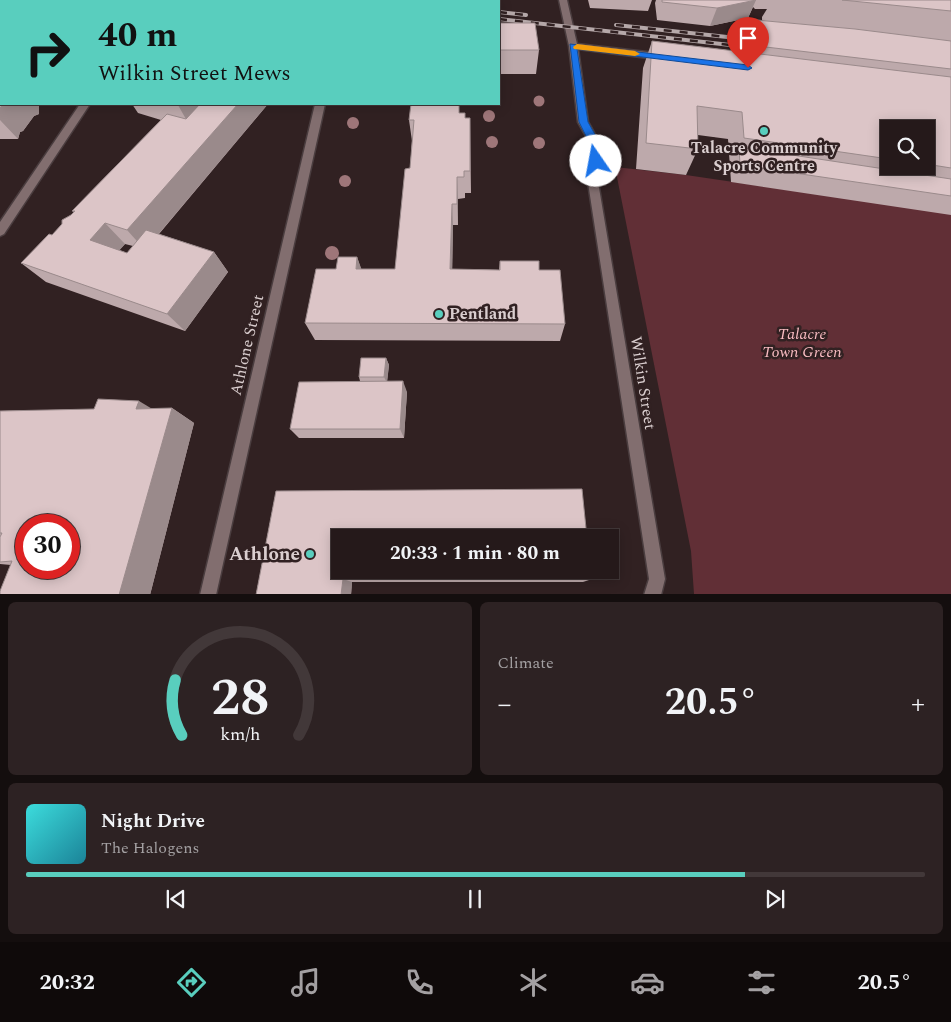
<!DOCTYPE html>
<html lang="en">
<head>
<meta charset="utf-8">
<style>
	:root { --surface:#25191a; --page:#2d2223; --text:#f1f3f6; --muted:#a3a0a2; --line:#423839; --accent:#59cebe }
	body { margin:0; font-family:Spectral,serif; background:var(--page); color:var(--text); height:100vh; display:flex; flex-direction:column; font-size:19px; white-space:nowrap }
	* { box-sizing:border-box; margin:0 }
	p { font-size:16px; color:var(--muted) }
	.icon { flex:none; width:28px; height:28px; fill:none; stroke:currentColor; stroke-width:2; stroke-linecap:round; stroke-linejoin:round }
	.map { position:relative; height:594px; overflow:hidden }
	.panel { display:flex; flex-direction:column; gap:8px; padding:8px; background:#140e0e; flex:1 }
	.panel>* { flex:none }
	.top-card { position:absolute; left:0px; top:0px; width:500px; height:105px; box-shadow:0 2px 12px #0003,0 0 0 1px var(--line); background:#59cebe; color:#111; overflow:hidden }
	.fabs { position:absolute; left:880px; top:120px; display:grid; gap:10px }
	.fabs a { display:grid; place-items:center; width:55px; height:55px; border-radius:0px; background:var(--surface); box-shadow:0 2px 12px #0003,0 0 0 1px var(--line); font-size:25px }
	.speed { position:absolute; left:15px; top:514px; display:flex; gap:10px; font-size:25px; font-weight:700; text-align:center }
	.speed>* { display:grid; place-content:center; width:65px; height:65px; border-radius:50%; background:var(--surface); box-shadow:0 2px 12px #0003,0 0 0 1px var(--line); line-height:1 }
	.speed .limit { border:8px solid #d22; background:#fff; color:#111 }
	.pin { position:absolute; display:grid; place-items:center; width:42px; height:42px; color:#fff; margin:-51px -21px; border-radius:50% 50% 50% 0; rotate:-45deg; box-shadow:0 0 5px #0007 }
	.pin .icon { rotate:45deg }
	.me { position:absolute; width:55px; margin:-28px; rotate:348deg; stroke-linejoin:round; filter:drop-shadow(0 0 4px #0008) }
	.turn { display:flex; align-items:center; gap:18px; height:105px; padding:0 15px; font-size:22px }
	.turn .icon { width:65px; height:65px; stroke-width:2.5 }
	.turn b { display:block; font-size:35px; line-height:42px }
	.big { font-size:38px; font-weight:700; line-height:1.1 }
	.panel .card { flex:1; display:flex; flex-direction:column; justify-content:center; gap:8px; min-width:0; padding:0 18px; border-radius:8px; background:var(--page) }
	.panel .dial { align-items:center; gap:0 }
	.dial svg { height:130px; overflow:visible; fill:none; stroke:var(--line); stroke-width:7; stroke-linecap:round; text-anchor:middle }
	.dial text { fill:var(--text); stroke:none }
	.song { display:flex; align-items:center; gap:15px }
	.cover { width:60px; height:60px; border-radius:8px; background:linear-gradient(135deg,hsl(180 70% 55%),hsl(190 70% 35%)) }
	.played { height:5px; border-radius:2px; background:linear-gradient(90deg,var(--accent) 80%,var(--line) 80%) }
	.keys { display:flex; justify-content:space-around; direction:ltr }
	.heat { display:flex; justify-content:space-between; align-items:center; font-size:28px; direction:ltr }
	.panel .tiles { flex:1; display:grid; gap:8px; grid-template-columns:1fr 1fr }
	.card:last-child { grid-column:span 2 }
	.trip { position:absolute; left:331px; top:529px; width:288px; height:50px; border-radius:0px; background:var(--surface); box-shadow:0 2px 12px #0003,0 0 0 1px var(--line); font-weight:700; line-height:50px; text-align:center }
	.tab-bar { display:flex; height:80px; justify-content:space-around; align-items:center; background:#0f0a0a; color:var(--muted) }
	.tab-bar .icon { width:35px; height:35px }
	.tab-bar .selected { color:var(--accent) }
	.tab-bar b { font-size:22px; color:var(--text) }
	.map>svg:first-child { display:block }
	.green { fill:#612f36 }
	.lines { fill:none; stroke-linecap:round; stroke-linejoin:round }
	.minor-casing { stroke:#4a3d3f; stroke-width:3 }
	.minor { fill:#826e6f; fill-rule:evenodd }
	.rail-casing { stroke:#b5a8a9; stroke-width:4 }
	.rail { stroke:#312122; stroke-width:2.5; stroke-dasharray:8; stroke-linecap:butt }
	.tree { fill:#9e7679 }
	.wall { fill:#bda9ab; fill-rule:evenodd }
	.shaded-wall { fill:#9a8a8b }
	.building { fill:#dcc5c7; stroke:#9a8a8b; fill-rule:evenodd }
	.route { fill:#1a73e8; stroke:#114b97 }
	.slow { fill:#f59e0b }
	.poi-dot { fill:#59cebe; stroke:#312122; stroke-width:2 }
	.labels { text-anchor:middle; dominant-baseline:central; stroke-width:5; stroke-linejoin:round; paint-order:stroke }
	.poi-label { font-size:16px; font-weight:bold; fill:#dacecf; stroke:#312122 }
	.park-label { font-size:16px; font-style:italic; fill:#f8bbc1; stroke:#312122 }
	.street-label { font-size:16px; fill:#dacecf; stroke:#312122 }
	.near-poi-label { font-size:19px; font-weight:bold; fill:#dacecf; stroke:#312122; text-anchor:end }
</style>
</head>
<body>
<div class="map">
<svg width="951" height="595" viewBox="0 0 951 595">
	<rect width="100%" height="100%" fill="#312122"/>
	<polygon class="green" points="615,167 686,175 951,214 951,594 694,594 691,551"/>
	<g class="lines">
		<defs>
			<g id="minor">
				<rect x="339" y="0" width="8" height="1"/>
				<polygon points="559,0 567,0 577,44 664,54 669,57 664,60 578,49 588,122 597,138 602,161 597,165 592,161 587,138 578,122 569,46"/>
				<polygon points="80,104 90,104 4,234 0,236 0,222"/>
				<polygon points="315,104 325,104 216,595 200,595"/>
				<polygon points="592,172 597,176 665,579 661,595 644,595 649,579 587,176"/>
			</g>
		</defs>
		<use href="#minor" class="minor-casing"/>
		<use href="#minor" class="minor"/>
		<defs>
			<g id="rail">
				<polyline points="313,0 326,1"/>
				<polyline points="400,0 410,1"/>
				<polyline points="499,12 526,15"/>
				<polyline points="499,19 757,48"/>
				<polyline points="616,25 755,40"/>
			</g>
		</defs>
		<use href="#rail" class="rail-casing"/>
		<use href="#rail" class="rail"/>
	</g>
	<g class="tree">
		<circle cx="539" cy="101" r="5.5"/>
		<circle cx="489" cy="116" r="6"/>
		<circle cx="353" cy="123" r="6"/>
		<circle cx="492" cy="142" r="6"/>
		<circle cx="539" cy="143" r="6"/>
		<circle cx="345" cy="181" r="6"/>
		<circle cx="332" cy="253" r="7"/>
	</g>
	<g class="wall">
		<rect x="446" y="0" width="43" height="1"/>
		<polygon points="588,0 652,0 648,11 590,8"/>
		<path d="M 656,0 L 951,0 L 951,215 L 731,182 L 728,139 L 698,135 L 698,149 L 686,175 L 636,169 L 643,68 L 652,41 L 744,52 L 741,28 L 745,19 L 762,20 L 762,17 L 767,9 L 755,9 L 753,7 L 748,18 L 710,26 L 657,20 L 655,3 ZM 889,129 L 926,129 L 926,166 L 889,166 Z"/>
		<polygon points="499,23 539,50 536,74 499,74"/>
		<polygon points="0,59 1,104 39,104 39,114 34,116 23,131 20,132 18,139 0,139"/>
		<path d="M 132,104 L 268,104 L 159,234 L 214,252 L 228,272 L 185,331 L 46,282 L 21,263 L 52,235 L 74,212 L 72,211 L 161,120 L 138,113 ZM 125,244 L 133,246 L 127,253 L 119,250 Z"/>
		<polygon points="459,113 465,118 470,118 471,193 465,193 465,198 458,199 458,225 453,225 452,269 499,270 500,261 539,270 565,324 560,341 315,340 305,323 336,269 357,257 361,269 395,269 410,168 412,141 409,120"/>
		<polygon points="386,358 389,365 387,381 407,392 404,438 299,438 290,429 360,381 359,377"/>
		<polygon points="172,408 194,423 150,595 0,595 11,565 0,564 0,411"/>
		<polygon points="276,491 592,579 583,582 352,582 351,595 256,595"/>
	</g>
	<g class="shaded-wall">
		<polygon points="50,0 82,0 82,1 43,1"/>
		<polygon points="756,0 748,18 710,26 717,8"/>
		<rect x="0" y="9" width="1" height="28"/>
		<polygon points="4,104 39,104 39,114 34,116 23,131 20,132 18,139 0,120 0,108"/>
		<polygon points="179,104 199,104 204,114 191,128 178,105"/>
		<polygon points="238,104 268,104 145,250 127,230"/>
		<polygon points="457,177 458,199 458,225 457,204"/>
		<polygon points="452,204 453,225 452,288 450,269"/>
		<polygon points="105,223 125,244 111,260 90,240"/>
		<polygon points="214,252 228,272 185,331 167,314"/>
		<polygon points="357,257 364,276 356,269"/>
		<polygon points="386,358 389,365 387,383 384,377"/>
		<polygon points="403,381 407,392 404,438 400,429"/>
		<polygon points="139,401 164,416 136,409"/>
		<polygon points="172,408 194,423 150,595 119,595"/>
		<polygon points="343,579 352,582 351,595 341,595"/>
	</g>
	<g class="building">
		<polygon points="0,0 50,0 43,1 1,1 1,9 0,9"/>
		<polygon points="230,0 260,0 266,1 229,1"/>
		<polygon points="662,0 756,0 717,8 662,2"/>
		<polygon points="842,0 951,0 951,11"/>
		<polygon points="745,19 855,29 951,41 951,69 749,45"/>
		<polygon points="499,23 535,23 539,50 499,50"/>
		<polygon points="652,41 951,77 951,168 926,164 926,129 889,129 889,159 744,138 742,112 697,106 698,149 646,143"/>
		<polygon points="0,59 1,59 1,104 4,104 0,108"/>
		<polygon points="200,104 238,104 127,230 105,223 90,240 127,253 146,230 214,252 167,314 21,263 49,234 52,235 62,224 62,220 71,215 75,211 72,211 167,114 186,119"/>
		<polygon points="411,104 459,104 459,113 465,113 465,118 470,118 470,171 464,171 464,177 457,177 457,204 452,204 450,269 500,270 500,261 539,261 539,270 560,270 565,324 305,323 316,269 336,269 338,257 357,257 356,269 395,269 405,169 410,168 414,120 409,120"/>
		<polygon points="739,147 951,179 951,196 740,165"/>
		<polygon points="361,358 386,358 384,377 359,377"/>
		<polygon points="403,381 400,429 290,429 299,382"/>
		<path d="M 98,399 L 139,401 L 136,409 L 172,408 L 119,595 L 0,595 L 0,591 L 12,561 L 0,562 L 0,537 L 2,533 L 0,533 L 0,411 L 94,409 ZM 26,525 L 69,525 L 69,568 L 26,568 Z"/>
		<polygon points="582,489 587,538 340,538 340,570 591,570 592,579 343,579 341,595 256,595 276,491"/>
	</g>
	<polygon class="route" points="570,44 748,65 752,68 748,70 577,49 588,122 597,138 601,161 596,165 592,161 587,138 579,122"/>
	<polygon class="slow" points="577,44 635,51 640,54 635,56 574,49 573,47"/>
	<g class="poi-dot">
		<circle cx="764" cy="131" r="5"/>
		<circle cx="439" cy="314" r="5"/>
		<circle cx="310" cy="554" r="5"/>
	</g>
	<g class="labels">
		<g class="poi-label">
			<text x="764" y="148">Talacre Community<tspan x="764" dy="18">Sports Centre</tspan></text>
			<text x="449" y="314" text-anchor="start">Pentland</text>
		</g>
		<g class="park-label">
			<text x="802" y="334">Talacre<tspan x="802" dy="18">Town Green</tspan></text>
		</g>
		<g class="street-label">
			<text transform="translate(247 345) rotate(-77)">Athlone Street</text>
			<text transform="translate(643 383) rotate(81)">Wilkin Street</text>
		</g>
		<g class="near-poi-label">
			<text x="300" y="554">Athlone</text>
		</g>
	</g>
</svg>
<div class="fabs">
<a><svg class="icon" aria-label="search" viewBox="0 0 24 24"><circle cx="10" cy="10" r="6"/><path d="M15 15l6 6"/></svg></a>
</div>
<div class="speed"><div class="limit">30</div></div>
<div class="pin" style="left:748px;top:68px;background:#d93025"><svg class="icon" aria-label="arrive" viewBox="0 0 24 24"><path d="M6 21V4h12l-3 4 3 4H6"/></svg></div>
<svg class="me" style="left:596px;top:161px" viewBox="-20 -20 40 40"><circle r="19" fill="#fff"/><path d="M0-13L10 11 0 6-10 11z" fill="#1a73e8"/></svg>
<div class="trip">20:33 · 1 min · 80 m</div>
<div class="top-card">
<div class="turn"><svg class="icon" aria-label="right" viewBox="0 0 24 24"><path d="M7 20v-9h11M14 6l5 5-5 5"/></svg><div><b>40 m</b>Wilkin Street Mews</div></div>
</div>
</div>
<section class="panel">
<div class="tiles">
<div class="card dial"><svg viewBox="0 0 100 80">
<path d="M14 69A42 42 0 1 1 86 69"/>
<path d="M14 69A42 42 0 0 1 10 35" stroke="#59cebe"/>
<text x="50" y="56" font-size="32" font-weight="700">28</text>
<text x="50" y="72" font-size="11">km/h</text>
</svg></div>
<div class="card"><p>Climate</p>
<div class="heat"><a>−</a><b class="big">20.5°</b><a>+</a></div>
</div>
<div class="card">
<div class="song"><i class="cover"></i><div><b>Night Drive</b><p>The Halogens</p></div></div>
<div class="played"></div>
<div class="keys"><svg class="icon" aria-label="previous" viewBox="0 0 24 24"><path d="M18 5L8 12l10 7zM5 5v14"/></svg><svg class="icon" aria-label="pause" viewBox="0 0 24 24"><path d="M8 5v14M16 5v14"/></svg><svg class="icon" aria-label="next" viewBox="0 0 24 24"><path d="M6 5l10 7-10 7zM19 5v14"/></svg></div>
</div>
</div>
</section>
<nav class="tab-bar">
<b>20:32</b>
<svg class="icon selected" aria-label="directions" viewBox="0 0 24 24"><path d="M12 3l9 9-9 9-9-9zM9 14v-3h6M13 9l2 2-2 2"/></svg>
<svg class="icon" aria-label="music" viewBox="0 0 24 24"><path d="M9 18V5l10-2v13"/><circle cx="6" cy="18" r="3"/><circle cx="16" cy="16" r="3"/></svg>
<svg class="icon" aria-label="phone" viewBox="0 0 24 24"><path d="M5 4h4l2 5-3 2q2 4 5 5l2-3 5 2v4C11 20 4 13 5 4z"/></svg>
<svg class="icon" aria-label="climate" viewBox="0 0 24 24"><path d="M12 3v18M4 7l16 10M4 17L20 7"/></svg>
<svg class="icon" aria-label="car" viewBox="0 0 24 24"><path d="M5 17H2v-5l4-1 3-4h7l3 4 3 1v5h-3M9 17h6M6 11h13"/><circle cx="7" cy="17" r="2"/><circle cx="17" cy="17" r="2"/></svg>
<svg class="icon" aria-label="filters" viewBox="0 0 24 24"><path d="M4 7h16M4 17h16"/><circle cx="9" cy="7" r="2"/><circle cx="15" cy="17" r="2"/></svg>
<b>20.5°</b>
</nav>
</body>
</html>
